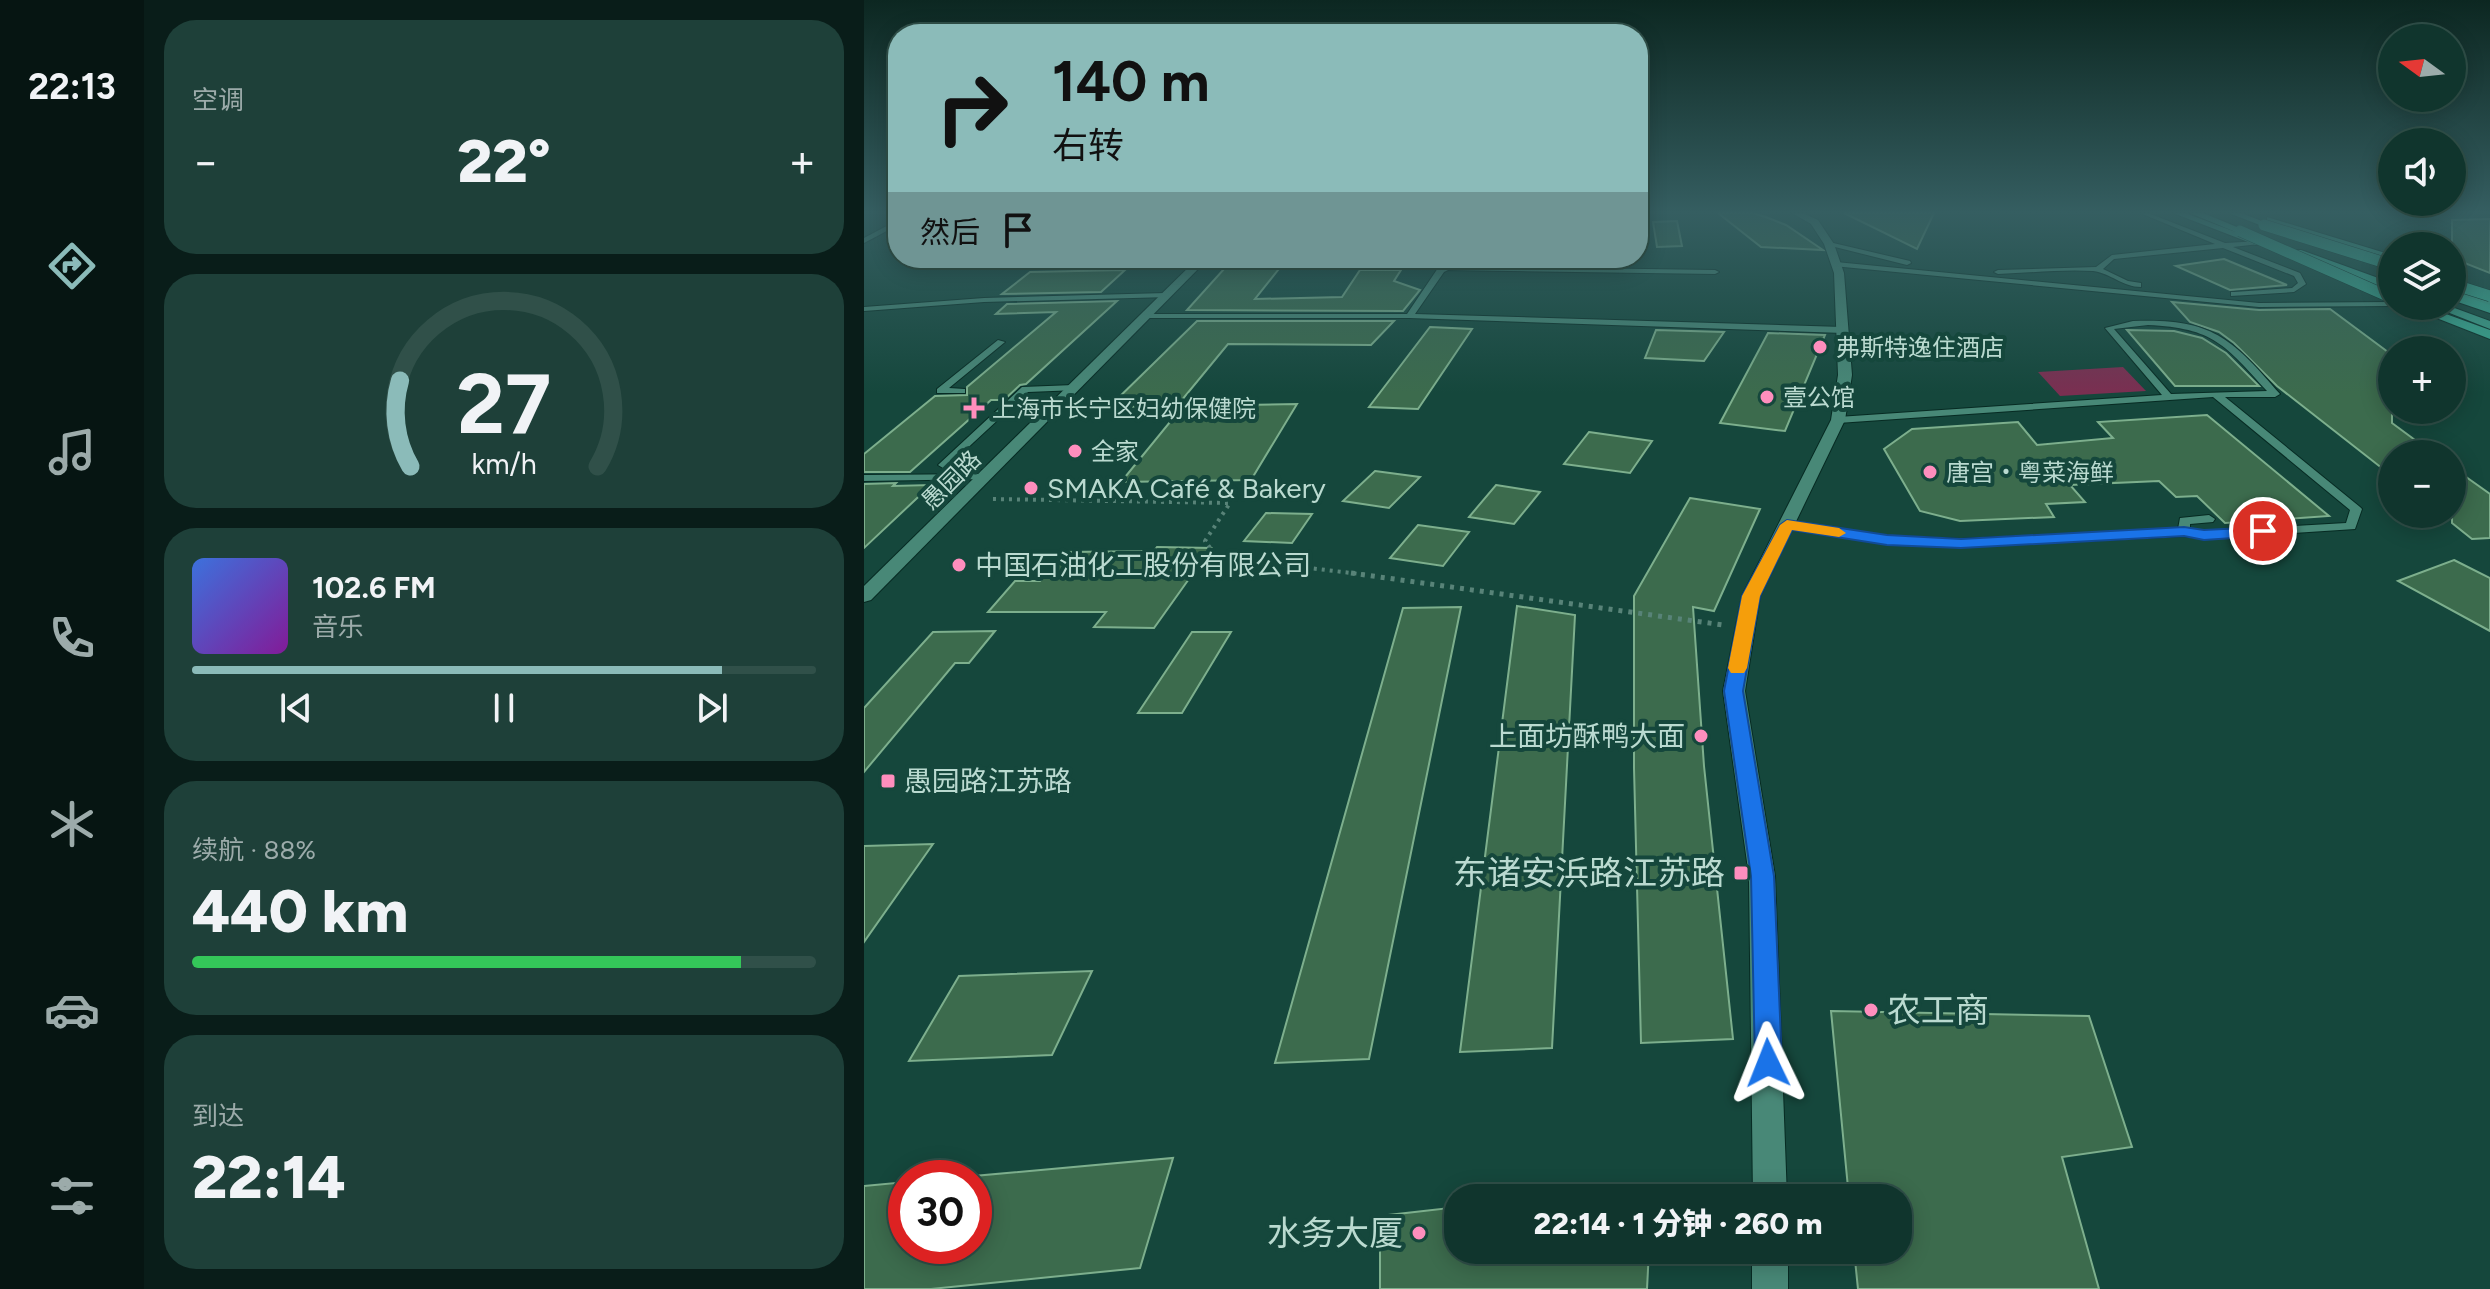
<!DOCTYPE html>
<html lang="zh">
<head>
<meta charset="utf-8">
<style>
	:root { --surface:#10352d; --page:#1e4039; --text:#f1f3f6; --muted:#9cabaa; --line:#305049; --accent:#8bbbb9 }
	body { margin:0; font-family:Figtree,"Noto Sans SC",sans-serif; background:var(--page); color:var(--text); height:100vh; display:flex; flex-direction:column; font-size:30px; white-space:nowrap }
	* { box-sizing:border-box; margin:0 }
	p { font-size:26px; color:var(--muted) }
	.icon { flex:none; width:44px; height:44px; fill:none; stroke:currentColor; stroke-width:2; stroke-linecap:round; stroke-linejoin:round }
	.map { position:relative; flex:1; overflow:hidden }
	.panel { display:flex; flex-direction:column; gap:20px; padding:20px; background:#091d19; width:720px }
	.panel>* { flex:none }
	.guide { position:absolute; left:24px; top:24px; width:760px; height:244px; border-radius:32px; box-shadow:0 4px 20px #0003,0 0 0 2px var(--line); background:#8bbbb9; color:#111; overflow:hidden }
	.needle { width:52px; rotate:285deg }
	.tools { position:absolute; left:1514px; top:24px; display:grid; gap:16px }
	.tools a { display:grid; place-items:center; width:88px; height:88px; border-radius:50%; background:var(--surface); box-shadow:0 4px 20px #0003,0 0 0 2px var(--line); font-size:40px }
	.speed { position:absolute; left:24px; top:1160px; display:flex; gap:16px; font-size:40px; font-weight:700; text-align:center }
	.speed>* { display:grid; place-content:center; width:104px; height:104px; border-radius:50%; background:var(--surface); box-shadow:0 4px 20px #0003,0 0 0 2px var(--line); line-height:1 }
	.speed .limit { border:12px solid #d22; background:#fff; color:#111 }
	.pin { position:absolute; display:grid; place-items:center; width:68px; height:68px; color:#fff; margin:-34px; border:4px solid #fff; border-radius:50%; box-shadow:0 2px 8px #0007 }
	.me { position:absolute; width:88px; margin:-44px; rotate:358deg; stroke-linejoin:round; filter:drop-shadow(0 0 6px #0008) }
	.turn { display:flex; align-items:center; gap:28px; height:168px; padding:0 32px; font-size:36px }
	.turn .icon { width:104px; height:104px; stroke-width:2.5 }
	.turn b { display:block; font-size:56px; line-height:68px }
	.then { display:flex; align-items:center; height:76px; padding:0 32px; background:#0003; gap:16px; font-size:30px }
	.big { font-size:60px; font-weight:800; line-height:1.1 }
	.panel .card { flex:1; display:flex; flex-direction:column; justify-content:center; gap:12px; min-width:0; padding:0 28px; border-radius:32px; background:var(--page) }
	.panel .dial { align-items:center; gap:0 }
	.dial svg { height:208px; overflow:visible; fill:none; stroke:var(--line); stroke-width:7; stroke-linecap:round; text-anchor:middle }
	.dial text { fill:var(--text); stroke:none }
	.song { display:flex; align-items:center; gap:24px }
	.cover { width:96px; height:96px; border-radius:12px; background:linear-gradient(135deg,hsl(220 70% 55%),hsl(290 70% 35%)) }
	.played { height:8px; border-radius:4px; background:linear-gradient(90deg,var(--accent) 85%,var(--line) 85%) }
	.keys { display:flex; justify-content:space-around; direction:ltr }
	.heat { display:flex; justify-content:space-between; align-items:center; font-size:44px; direction:ltr }
	.charge { height:12px; border-radius:6px; background:linear-gradient(90deg,#34c759 88%,var(--line) 0) }
	.trip { position:absolute; left:580px; top:1184px; width:468px; height:80px; border-radius:32px; background:var(--surface); box-shadow:0 4px 20px #0003,0 0 0 2px var(--line); font-weight:800; line-height:80px; text-align:center }
	main { display:flex; flex:1; min-height:0 }
	.menu { display:flex; flex-direction:column; width:144px; justify-content:space-around; align-items:center; background:#061512; color:var(--muted) }
	.menu .icon { width:56px; height:56px }
	.menu .active { color:var(--accent) }
	.menu b { font-size:36px; color:var(--text) }
	.map>svg:first-child { display:block }
	.green { fill:#7a2f51 }
	.building { fill:#3c6b4d; stroke:#7daf8d; stroke-width:2 }
	.lines { fill:none; stroke-linecap:round; stroke-linejoin:round }
	.service-casing { stroke:#072b23; stroke-width:2 }
	.minor-casing { stroke:#072b23; stroke-width:2 }
	.secondary-casing { stroke:#072b23; stroke-width:2 }
	.primary-casing { stroke:#072b23; stroke-width:2 }
	.trunk-casing { stroke:#072b23; stroke-width:2 }
	.path-far1 { stroke:#588378; stroke-width:4; stroke-dasharray:3 5; stroke-linecap:butt }
	.path { stroke:#588378; stroke-width:5; stroke-dasharray:4 6; stroke-linecap:butt }
	.service { fill:#488877; fill-rule:evenodd }
	.minor { fill:#488877; fill-rule:evenodd }
	.secondary { fill:#488877; fill-rule:evenodd }
	.primary { fill:#3da58d; fill-rule:evenodd }
	.trunk { fill:#3aae94; fill-rule:evenodd }
	.trunk-bridge-casing { stroke:#072b23; stroke-width:12; stroke-linecap:butt }
	.trunk-bridge { stroke:#3aae94; stroke-width:11 }
	.route { fill:#1a73e8; stroke:#114b97; stroke-width:2 }
	.slow { fill:#f59e0b }
	.poi-dot { fill:#fe8ebd; stroke:#15473c; stroke-width:3 }
	.labels { text-anchor:middle; dominant-baseline:central; stroke-width:8; stroke-linejoin:round; paint-order:stroke }
	.far-poi-label { font-size:24px; fill:#badad0; stroke:#15473c; text-anchor:start }
	.far-street-label { font-size:24px; fill:#badad0; stroke:#15473c }
	.poi-label { font-size:28px; fill:#badad0; stroke:#15473c; text-anchor:start }
	.near-poi-label { font-size:34px; fill:#badad0; stroke:#15473c; text-anchor:end }
</style>
</head>
<body>
<main>
<nav class="menu">
<b>22:13</b>
<svg class="icon active" aria-label="directions" viewBox="0 0 24 24"><path d="M12 3l9 9-9 9-9-9zM9 14v-3h6M13 9l2 2-2 2"/></svg>
<svg class="icon" aria-label="music" viewBox="0 0 24 24"><path d="M9 18V5l10-2v13"/><circle cx="6" cy="18" r="3"/><circle cx="16" cy="16" r="3"/></svg>
<svg class="icon" aria-label="phone" viewBox="0 0 24 24"><path d="M5 4h4l2 5-3 2q2 4 5 5l2-3 5 2v4C11 20 4 13 5 4z"/></svg>
<svg class="icon" aria-label="climate" viewBox="0 0 24 24"><path d="M12 3v18M4 7l16 10M4 17L20 7"/></svg>
<svg class="icon" aria-label="car" viewBox="0 0 24 24"><path d="M5 17H2v-5l4-1 3-4h7l3 4 3 1v5h-3M9 17h6M6 11h13"/><circle cx="7" cy="17" r="2"/><circle cx="17" cy="17" r="2"/></svg>
<svg class="icon" aria-label="filters" viewBox="0 0 24 24"><path d="M4 7h16M4 17h16"/><circle cx="9" cy="7" r="2"/><circle cx="15" cy="17" r="2"/></svg>
</nav>
<section class="panel">
<div class="card"><p>空调</p>
<div class="heat"><a>−</a><b class="big">22°</b><a>+</a></div>
</div>
<div class="card dial"><svg viewBox="0 0 100 80">
<path d="M14 69A42 42 0 1 1 86 69"/>
<path d="M14 69A42 42 0 0 1 10 36" stroke="#8bbbb9"/>
<text x="50" y="56" font-size="32" font-weight="700">27</text>
<text x="50" y="72" font-size="11">km/h</text>
</svg></div>
<div class="card">
<div class="song"><i class="cover"></i><div><b>102.6 FM</b><p>音乐</p></div></div>
<div class="played"></div>
<div class="keys"><svg class="icon" aria-label="previous" viewBox="0 0 24 24"><path d="M18 5L8 12l10 7zM5 5v14"/></svg><svg class="icon" aria-label="pause" viewBox="0 0 24 24"><path d="M8 5v14M16 5v14"/></svg><svg class="icon" aria-label="next" viewBox="0 0 24 24"><path d="M6 5l10 7-10 7zM19 5v14"/></svg></div>
</div>
<div class="card"><p>续航 · 88%</p><b class="big">440 km</b><div class="charge"></div></div>
<div class="card"><p>到达</p><b class="big">22:14</b></div>
</section>
<div class="map">
<svg width="1626" height="1289" viewBox="0 0 1626 1289">
	<rect width="100%" height="100%" fill="#15473c"/>
	<polygon class="green" points="1259,367 1282,391 1196,396 1174,372"/>
	<g class="building">
		<polygon points="854,213 889,213 902,217 922,225 959,250 897,247"/>
		<polygon points="980,213 1070,213 1053,249"/>
		<polygon points="1626,219 1626,273 1588,258 1588,220"/>
		<polygon points="813,221 818,246 793,247 789,222"/>
		<polygon points="1360,259 1423,285 1366,290 1312,266"/>
		<polygon points="384,265 418,265 391,299 478,297 496,270 537,270 530,281 556,290 539,311 323,310 360,269 381,268"/>
		<polygon points="261,270 237,292 138,294 166,272"/>
		<polygon points="253,301 162,384 156,385 140,400 127,400 46,472 0,472 0,454 71,396 103,395 103,387 192,312 132,314 143,304"/>
		<polygon points="1308,302 1395,310 1466,309 1528,355 1528,423 1570,454 1528,454 1528,476 1413,386 1370,343 1355,332 1326,322"/>
		<polygon points="333,321 530,321 507,345 364,344 313,406 245,407"/>
		<polygon points="566,327 608,329 554,409 505,407"/>
		<polygon points="792,330 860,332 840,361 781,358"/>
		<polygon points="1263,330 1310,331 1338,338 1362,353 1395,386 1311,386"/>
		<polygon points="904,333 961,335 921,431 856,423"/>
		<polygon points="433,404 387,480 257,482 319,406"/>
		<polygon points="1343,415 1465,516 1361,523 1333,496 1312,497 1295,481 1206,485 1221,502 1182,504 1190,517 1096,521 1056,511 1020,449 1048,429 1154,422 1173,445 1249,438 1234,422"/>
		<polygon points="725,432 788,441 766,473 700,464"/>
		<polygon points="1588,467 1626,494 1626,538 1608,539 1588,523"/>
		<polygon points="511,471 556,477 525,508 479,501"/>
		<polygon points="32,483 29,486 67,485 0,548 0,484"/>
		<polygon points="632,485 676,492 650,524 605,517"/>
		<polygon points="826,498 896,509 850,611 829,607 840,766 869,1039 777,1043 770,768 770,596"/>
		<polygon points="402,513 448,514 428,543 380,541"/>
		<polygon points="554,525 605,532 579,566 526,558"/>
		<polygon points="293,547 347,548 290,628 230,627 242,612 124,612 151,581 176,581 200,552 290,551"/>
		<polygon points="1590,560 1626,578 1626,631 1534,581"/>
		<polygon points="653,606 711,615 688,1048 596,1052"/>
		<polygon points="597,607 505,1059 411,1063 539,608"/>
		<polygon points="131,631 105,663 91,663 0,772 0,708 69,632"/>
		<polygon points="328,632 367,632 318,713 274,713"/>
		<polygon points="69,844 0,942 0,846"/>
		<polygon points="228,971 188,1055 45,1061 95,976"/>
		<polygon points="967,1011 1225,1016 1268,1147 1198,1157 1235,1289 994,1289 990,1250 1034,1250 1034,1198 985,1198"/>
		<polygon points="309,1158 276,1268 67,1289 0,1289 0,1186 42,1182 42,1246 110,1246 110,1176"/>
		<polygon points="594,1207 594,1250 785,1250 783,1289 516,1289 516,1216"/>
	</g>
	<g class="lines">
		<defs>
			<g id="service">
				<path d="M 1276,213 L 1284,213 L 1361,243 L 1397,241 L 1395,244 L 1369,247 L 1436,273 L 1442,284 L 1430,292 L 1367,296 L 1367,292 L 1370,292 L 1428,288 L 1434,283 L 1430,276 L 1359,248 L 1250,259 L 1239,269 L 1264,281 L 1277,283 L 1277,287 C 1259,287 1246,273 1229,271 C 1198,269 1165,273 1134,274 L 1130,272 L 1134,270 L 1232,267 L 1248,255 L 1351,244 Z"/>
				<polygon points="34,220 34,225 0,243 0,238"/>
				<polygon points="965,242 1046,261 1047,263 1043,265 963,245"/>
				<polygon points="335,261 338,261 338,265 163,269 159,267 163,265"/>
				<polygon points="972,262 1395,303 1528,302 1530,306 1395,307 969,266 968,264"/>
				<polygon points="584,266 851,270 855,272 851,274 584,270 580,272 551,314 979,327 983,330 979,333 545,318 282,318 278,316 282,314 543,314 574,268"/>
				<polygon points="302,293 305,293 305,297 120,302 0,311 0,307 120,298"/>
				<path d="M 1269,321 C 1347,318 1367,337 1416,394 L 1411,397 L 1361,397 L 1496,507 L 1498,509 L 1491,529 L 1340,539 L 1320,536 L 1097,547 L 1023,544 L 923,529 L 917,525 L 923,521 L 1023,536 L 1097,539 L 1314,529 L 1316,518 L 1345,515 L 1351,519 L 1349,522 L 1326,524 L 1326,529 L 1340,531 L 1482,523 L 1486,510 L 1349,397 L 974,423 L 969,420 L 974,417 L 1298,395 L 1241,328 ZM 1284,325 C 1350,328 1361,345 1403,391 L 1307,394 L 1250,329 Z"/>
				<polygon points="134,340 141,342 85,388 101,389 101,393 73,393 73,389"/>
				<polygon points="210,385 213,386 213,390 164,392 83,467 79,468 74,465 158,387"/>
				<polygon points="121,474 127,477 125,479 0,481 0,475"/>
			</g>
			<g id="minor">
				<polygon points="928,213 939,213 954,220 970,244 980,273 988,375 981,420 896,596 881,691 911,876 923,1198 889,1198 885,876 859,691 878,596 967,420 974,375 970,273 960,244 947,224"/>
				<rect x="888" y="1250" width="36" height="39"/>
			</g>
			<polygon id="secondary" points="334,258 345,258 7,600 0,602 0,586"/>
			<g id="primary">
				<polygon points="1309,213 1321,213 1401,243 1392,245"/>
				<polygon points="1365,213 1377,213 1424,231 1416,233"/>
				<polygon points="1403,217 1528,255 1528,261 1403,221"/>
				<polygon points="1588,287 1626,299 1626,306 1588,294"/>
				<polygon points="1568,306 1585,306 1626,321 1626,329"/>
			</g>
			<g id="trunk">
				<polygon points="1326,213 1339,213 1402,239 1393,241"/>
				<polygon points="1429,250 1437,250 1528,283 1528,291 1429,254"/>
				<polygon points="1588,292 1626,305 1626,313 1588,300"/>
				<polygon points="1542,306 1560,306 1626,330 1626,339"/>
			</g>
		</defs>
		<use href="#service" class="service-casing"/>
		<use href="#minor" class="minor-casing"/>
		<use href="#secondary" class="secondary-casing"/>
		<use href="#primary" class="primary-casing"/>
		<use href="#trunk" class="trunk-casing"/>
		<polyline class="path-far1" points="129,499 366,503 341,541 353,557 504,575"/>
		<polyline class="path" points="487,573 859,625"/>
		<use href="#service" class="service"/>
		<use href="#minor" class="minor"/>
		<use href="#secondary" class="secondary"/>
		<use href="#primary" class="primary"/>
		<use href="#trunk" class="trunk"/>
		<defs>
			<g id="trunk-bridge">
				<polyline points="1400,225 1528,265"/>
				<polyline points="1376,231 1528,298"/>
				<polyline points="1588,284 1626,296"/>
			</g>
		</defs>
		<use href="#trunk-bridge" class="trunk-bridge-casing"/>
		<use href="#trunk-bridge" class="trunk-bridge"/>
	</g>
	<linearGradient id="sky" x2="0" y2="1"><stop stop-color="#0c2721"/><stop offset="0.54" stop-color="#355e61"/><stop offset="1" stop-color="#355e61" stop-opacity="0"/></linearGradient>
	<rect width="1626" height="393" fill="url(#sky)"/>
	<polygon class="route" points="923,520 1023,535 1097,539 1320,527 1340,530 1399,527 1407,531 1399,536 1340,540 1320,536 1097,548 1023,545 928,530 896,596 879,691 910,876 918,1063 914,1072 904,1076 895,1072 891,1063 887,876 860,691 878,596 916,525"/>
	<polygon class="slow" points="923,520 975,528 982,533 975,537 928,530 896,596 883,668 880,673 867,673 864,668 878,596 916,525"/>
	<g class="poi-dot">
		<circle cx="956" cy="347" r="8"/>
		<circle cx="903" cy="397" r="8"/>
		<path d="M106 396h8v8h8v8h-8v8h-8v-8h-8v-8h8z"/>
		<circle cx="211" cy="451" r="8"/>
		<circle cx="1066" cy="472" r="8"/>
		<circle cx="167" cy="488" r="8"/>
		<circle cx="95" cy="565" r="8"/>
		<circle cx="837" cy="736" r="8"/>
		<rect x="16" y="773" width="16" height="16" rx="4"/>
		<rect x="869" y="865" width="16" height="16" rx="4"/>
		<circle cx="1007" cy="1010" r="8"/>
		<circle cx="555" cy="1233" r="8"/>
	</g>
	<g class="labels">
		<g class="far-poi-label">
			<text x="972" y="347">弗斯特逸住酒店</text>
			<text x="919" y="397">壹公馆</text>
			<text x="128" y="408">上海市长宁区妇幼保健院</text>
			<text x="227" y="451">全家</text>
			<text x="1082" y="472">唐宫・粤菜海鲜</text>
		</g>
		<g class="far-street-label">
			<text transform="translate(87 480) rotate(-45)">愚园路</text>
		</g>
		<g class="poi-label">
			<text x="183" y="488">SMAKA Café &amp; Bakery</text>
			<text x="111" y="565">中国石油化工股份有限公司</text>
			<text x="821" y="736" text-anchor="end">上面坊酥鸭大面</text>
			<text x="40" y="781">愚园路江苏路</text>
		</g>
		<g class="near-poi-label">
			<text x="861" y="873">东诸安浜路江苏路</text>
			<text x="1023" y="1010" text-anchor="start">农工商</text>
			<text x="539" y="1233">水务大厦</text>
		</g>
	</g>
</svg>
<div class="tools">
<a><svg class="needle" viewBox="-14 -14 28 28"><path d="M0-13l5 13h-10z" fill="#e53935"/><path d="M0 13l5-13h-10z" fill="#9cabaa"/></svg></a>
<a><svg class="icon" aria-label="sound" viewBox="0 0 24 24"><path d="M4 9h4l5-4v14l-5-4H4zM17 9q2 3 0 6"/></svg></a>
<a><svg class="icon" aria-label="layers" viewBox="0 0 24 24"><path d="M12 4l9 5-9 5-9-5zM3 14l9 5 9-5"/></svg></a>
<a>+</a>
<a>−</a>
</div>
<div class="speed"><div class="limit">30</div></div>
<div class="pin" style="left:1399px;top:531px;background:#d93025"><svg class="icon" aria-label="arrive" viewBox="0 0 24 24"><path d="M6 21V4h12l-3 4 3 4H6"/></svg></div>
<svg class="me" style="left:904px;top:1063px" viewBox="-20 -20 40 40"><path d="M0-17L14 15 0 8-14 15z" fill="#1a73e8" stroke="#fff" stroke-width="4"/></svg>
<div class="trip">22:14 · 1 分钟 · 260 m</div>
<div class="guide">
<div class="turn"><svg class="icon" aria-label="right" viewBox="0 0 24 24"><path d="M7 20v-9h11M14 6l5 5-5 5"/></svg><div><b>140 m</b>右转</div></div>
<div class="then">然后<svg class="icon" aria-label="arrive" viewBox="0 0 24 24"><path d="M6 21V4h12l-3 4 3 4H6"/></svg></div>
</div>
</div>
</main>
</body>
</html>
